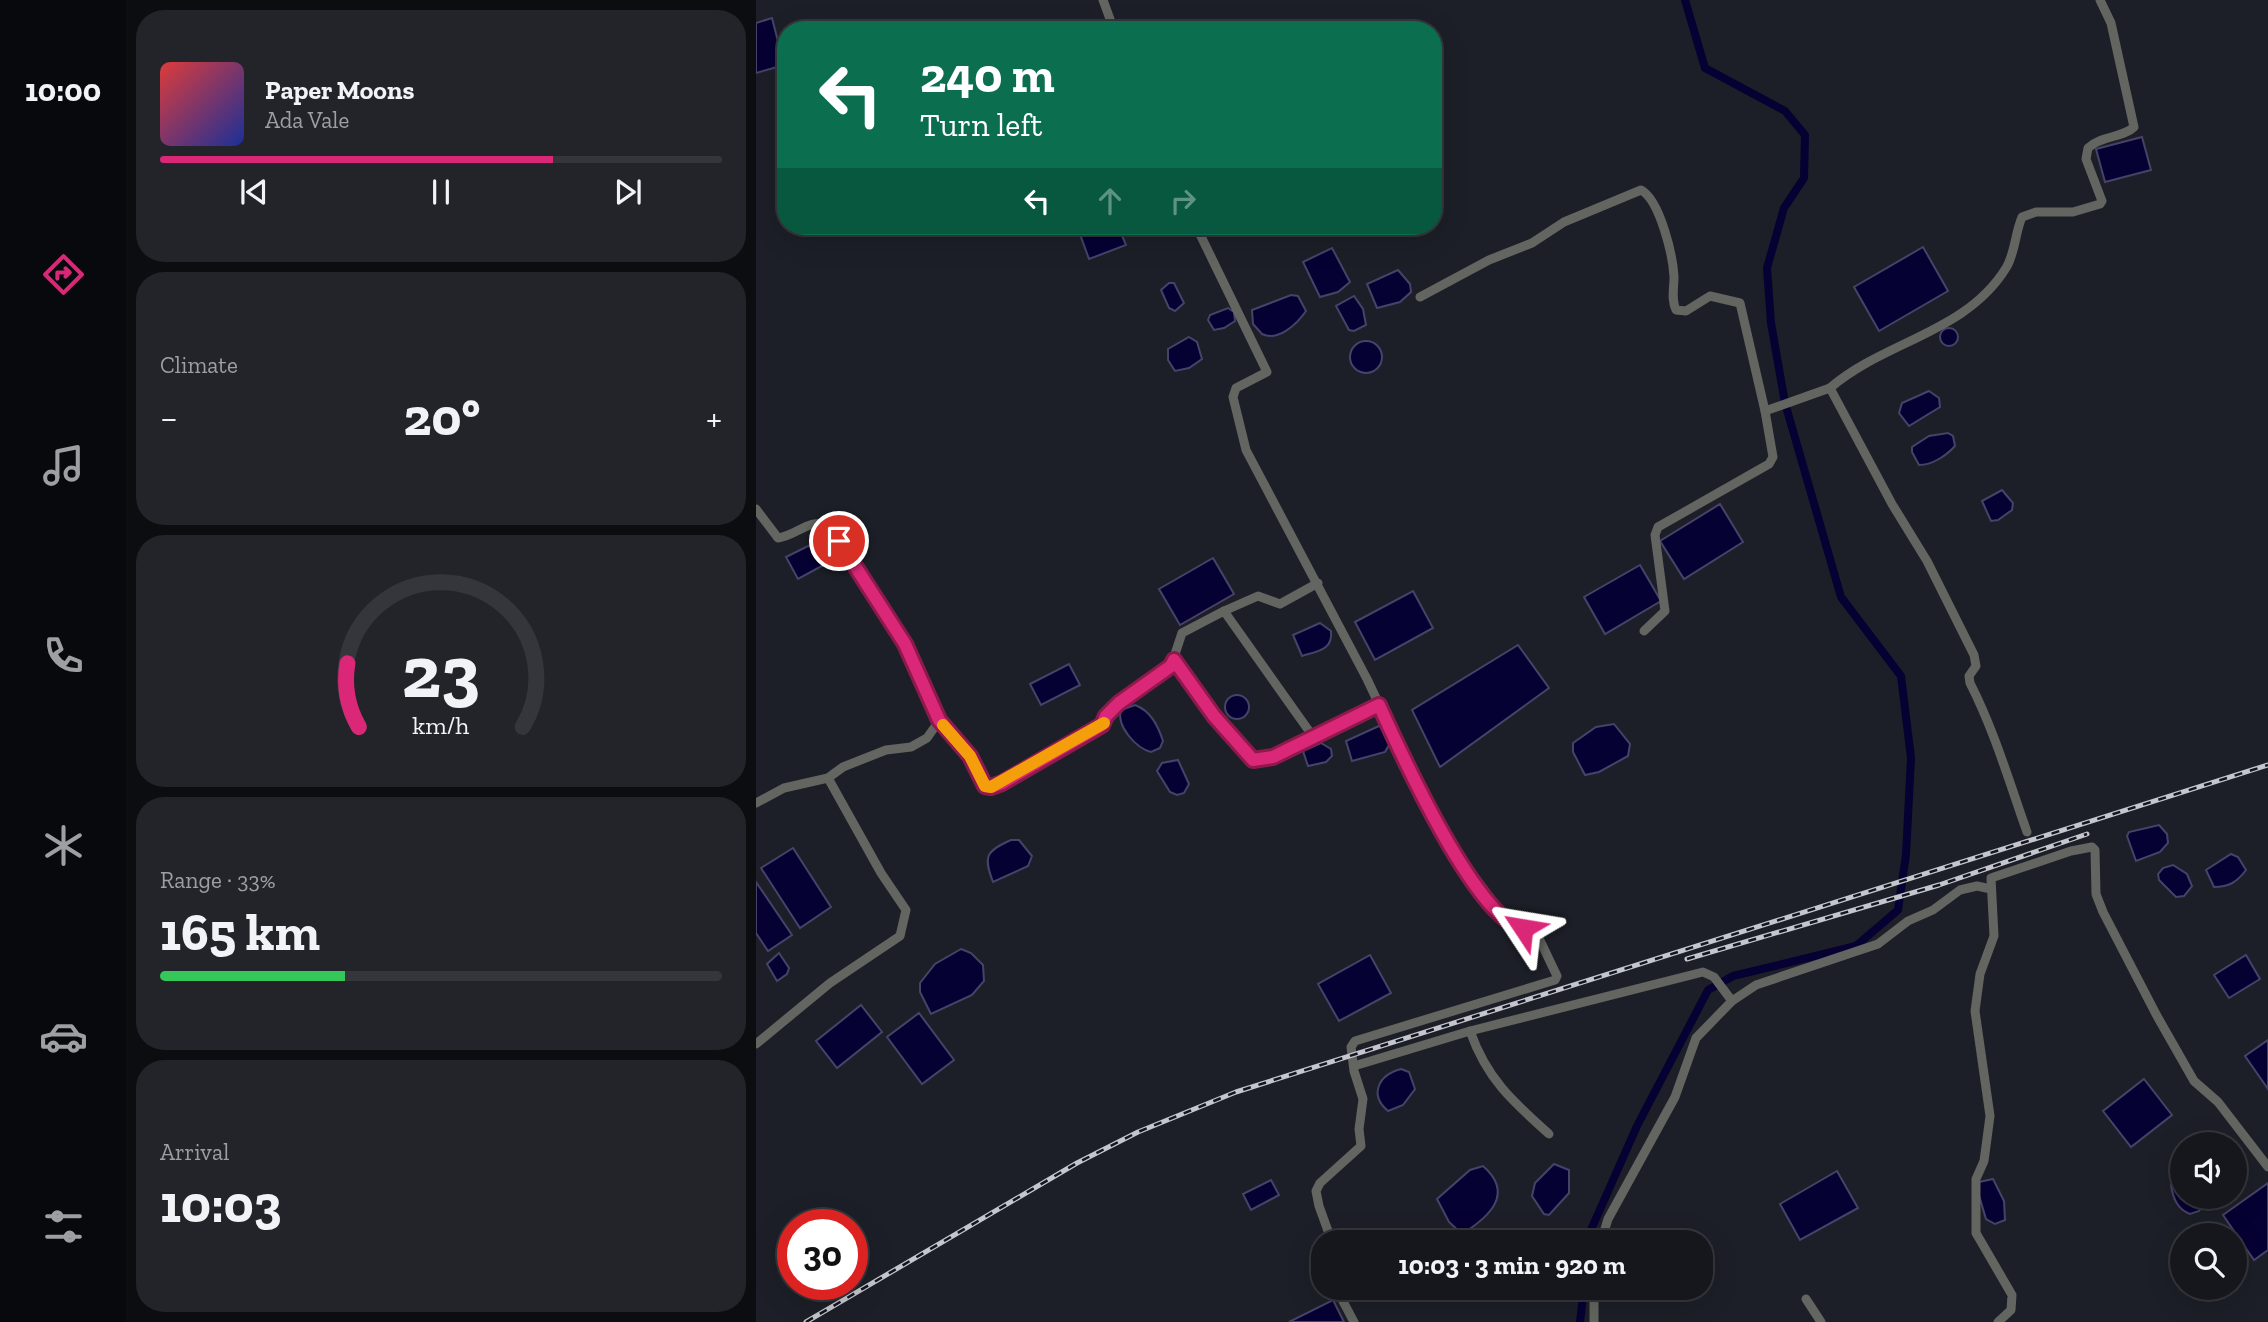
<!DOCTYPE html>
<html lang="en">
<head>
<meta charset="utf-8">
<style>
	:root { --surface:#15171d; --page:#22242a; --text:#f1f3f6; --muted:#9d9fa4; --line:#34363b; --accent:#db2777 }
	body { margin:0; font-family:"Zilla Slab",serif; background:var(--page); color:var(--text); height:100vh; display:flex; flex-direction:column; font-size:26px; white-space:nowrap }
	* { box-sizing:border-box; margin:0 }
	p { font-size:23px; color:var(--muted) }
	.icon { flex:none; width:38px; height:38px; fill:none; stroke:currentColor; stroke-width:2; stroke-linecap:round; stroke-linejoin:round }
	.map { position:relative; flex:1; overflow:hidden }
	.side { display:flex; flex-direction:column; gap:10px; padding:10px; background:#0c0d10; width:630px }
	.side>* { flex:none }
	.top-card { position:absolute; left:21px; top:21px; width:665px; height:214px; border-radius:28px; box-shadow:0 7px 28px #0002,0 0 0 2px var(--line); background:#0b6e4f; color:#fff; overflow:hidden }
	.buttons { position:absolute; left:1414px; top:1132px; display:grid; gap:14px }
	.buttons a { display:grid; place-items:center; width:77px; height:77px; border-radius:50%; background:var(--surface); box-shadow:0 7px 28px #0002,0 0 0 2px var(--line); font-size:35px }
	.speed { position:absolute; left:21px; top:1209px; display:flex; gap:14px; font-size:35px; font-weight:700; text-align:center }
	.speed>* { display:grid; place-content:center; width:91px; height:91px; border-radius:50%; background:var(--surface); box-shadow:0 7px 28px #0002,0 0 0 2px var(--line); line-height:1 }
	.speed .limit { border:10px solid #d22; background:#fff; color:#111 }
	.pin { position:absolute; display:grid; place-items:center; width:60px; height:60px; color:#fff; margin:-30px; border:4px solid #fff; border-radius:50%; box-shadow:0 2px 7px #0007 }
	.me { position:absolute; width:77px; margin:-38px; rotate:303deg; stroke-linejoin:round; filter:drop-shadow(0 0 5px #0008) }
	.turn { display:flex; align-items:center; gap:24px; height:147px; padding:0 28px; font-size:32px }
	.turn .icon { width:91px; height:91px; stroke-width:2.5 }
	.turn b { display:block; font-size:49px; line-height:60px }
	.lanes { display:flex; align-items:center; height:66px; padding:0 28px; background:#0003; justify-content:center; gap:35px; direction:ltr }
	.lanes .off { opacity:.35 }
	.big { font-size:52px; font-weight:700; line-height:1.1 }
	.side .card { flex:1; display:flex; flex-direction:column; justify-content:center; gap:10px; min-width:0; padding:0 24px; border-radius:28px; background:var(--page) }
	.side .dial { align-items:center; gap:0 }
	.dial svg { height:182px; overflow:visible; fill:none; stroke:var(--line); stroke-width:7; stroke-linecap:round; text-anchor:middle }
	.dial text { fill:var(--text); stroke:none }
	.song { display:flex; align-items:center; gap:21px }
	.cover { width:84px; height:84px; border-radius:10px; background:linear-gradient(135deg,hsl(0 70% 55%),hsl(230 70% 35%)) }
	.played { height:7px; border-radius:4px; background:linear-gradient(90deg,var(--accent) 70%,var(--line) 70%) }
	.keys { display:flex; justify-content:space-around; direction:ltr }
	.heat { display:flex; justify-content:space-between; align-items:center; font-size:38px; direction:ltr }
	.charge { height:10px; border-radius:5px; background:linear-gradient(90deg,#34c759 33%,var(--line) 0) }
	.trip { position:absolute; left:555px; top:1230px; width:402px; height:70px; border-radius:28px; background:var(--surface); box-shadow:0 7px 28px #0002,0 0 0 2px var(--line); font-weight:700; line-height:70px; text-align:center }
	main { display:flex; flex:1; min-height:0 }
	.tabs { display:flex; flex-direction:column; width:126px; justify-content:space-around; align-items:center; background:#08090c; color:var(--muted) }
	.tabs .icon { width:49px; height:49px }
	.tabs .active { color:var(--accent) }
	.tabs b { font-size:32px; color:var(--text) }
	.map>svg:first-child { display:block }
	.water { fill:#050133; stroke:#464368; stroke-width:2 }
	.lines { fill:none; stroke-linecap:round; stroke-linejoin:round }
	.canal { stroke:#050133; stroke-width:8 }
	.minor { stroke:#636560; stroke-width:9 }
	.rail-casing { stroke:#c4c6cd; stroke-width:5 }
	.rail { stroke:#13151e; stroke-width:2.5; stroke-dasharray:8; stroke-linecap:butt }
	.route-casing { stroke:#8e194d; stroke-width:18 }
	.route { stroke:#db2777; stroke-width:12 }
	.slow { stroke:#f59e0b; stroke-width:12 }
</style>
</head>
<body>
<main>
<nav class="tabs">
<b>10:00</b>
<svg class="icon active" aria-label="directions" viewBox="0 0 24 24"><path d="M12 3l9 9-9 9-9-9zM9 14v-3h6M13 9l2 2-2 2"/></svg>
<svg class="icon" aria-label="music" viewBox="0 0 24 24"><path d="M9 18V5l10-2v13"/><circle cx="6" cy="18" r="3"/><circle cx="16" cy="16" r="3"/></svg>
<svg class="icon" aria-label="phone" viewBox="0 0 24 24"><path d="M5 4h4l2 5-3 2q2 4 5 5l2-3 5 2v4C11 20 4 13 5 4z"/></svg>
<svg class="icon" aria-label="climate" viewBox="0 0 24 24"><path d="M12 3v18M4 7l16 10M4 17L20 7"/></svg>
<svg class="icon" aria-label="car" viewBox="0 0 24 24"><path d="M5 17H2v-5l4-1 3-4h7l3 4 3 1v5h-3M9 17h6M6 11h13"/><circle cx="7" cy="17" r="2"/><circle cx="17" cy="17" r="2"/></svg>
<svg class="icon" aria-label="filters" viewBox="0 0 24 24"><path d="M4 7h16M4 17h16"/><circle cx="9" cy="7" r="2"/><circle cx="15" cy="17" r="2"/></svg>
</nav>
<section class="side">
<div class="card">
<div class="song"><i class="cover"></i><div><b>Paper Moons</b><p>Ada Vale</p></div></div>
<div class="played"></div>
<div class="keys"><svg class="icon" aria-label="previous" viewBox="0 0 24 24"><path d="M18 5L8 12l10 7zM5 5v14"/></svg><svg class="icon" aria-label="pause" viewBox="0 0 24 24"><path d="M8 5v14M16 5v14"/></svg><svg class="icon" aria-label="next" viewBox="0 0 24 24"><path d="M6 5l10 7-10 7zM19 5v14"/></svg></div>
</div>
<div class="card"><p>Climate</p>
<div class="heat"><a>−</a><b class="big">20°</b><a>+</a></div>
</div>
<div class="card dial"><svg viewBox="0 0 100 80">
<path d="M14 69A42 42 0 1 1 86 69"/>
<path d="M14 69A42 42 0 0 1 9 41" stroke="#db2777"/>
<text x="50" y="56" font-size="32" font-weight="700">23</text>
<text x="50" y="72" font-size="11">km/h</text>
</svg></div>
<div class="card"><p>Range · 33%</p><b class="big">165 km</b><div class="charge"></div></div>
<div class="card"><p>Arrival</p><b class="big">10:03</b></div>
</section>
<div class="map">
<svg width="1512" height="1322" viewBox="0 0 1512 1322">
	<rect width="100%" height="100%" fill="#1c1f27"/>
	<g class="water">
		<polygon points="16,18 28,65 0,73 0,23"/>
		<polygon points="1386,137 1395,170 1349,182 1340,149"/>
		<polygon points="321,226 362,226 370,245 333,259"/>
		<polygon points="1167,247 1192,291 1123,331 1098,287"/>
		<polygon points="576,248 594,282 582,292 564,297 547,262"/>
		<polygon points="642,270 654,284 655,292 644,302 621,308 611,284"/>
		<polygon points="413,283 418,283 428,303 419,311 413,308 405,290"/>
		<path d="M 535,295 L 542,296 L 550,311 C 541,324 522,342 506,334 L 497,324 L 496,310 Z"/>
		<polygon points="598,296 607,309 610,325 598,331 593,330 580,306"/>
		<polygon points="472,308 478,312 479,321 468,328 458,330 452,320 454,315"/>
		<circle cx="1193" cy="337" r="9"/>
		<polygon points="433,337 441,342 446,359 433,368 419,371 412,360 412,349"/>
		<circle cx="610" cy="357" r="16"/>
		<polygon points="1173,391 1183,398 1184,407 1153,426 1143,413 1146,403"/>
		<path d="M 1192,433 L 1197,436 L 1199,446 C 1190,456 1176,465 1163,465 L 1156,452 L 1156,447 L 1173,436 Z"/>
		<polygon points="1246,490 1257,503 1256,510 1242,520 1235,521 1226,501"/>
		<polygon points="964,504 987,542 928,579 904,541"/>
		<polygon points="64,540 75,561 42,579 30,557"/>
		<polygon points="457,558 478,594 424,625 403,589"/>
		<polygon points="884,565 905,601 849,634 828,597"/>
		<polygon points="657,591 677,628 619,660 599,622"/>
		<path d="M 564,623 L 575,631 C 577,650 562,651 546,656 L 537,635 Z"/>
		<polygon points="762,645 793,688 684,767 656,710"/>
		<polygon points="313,664 324,685 285,705 274,684"/>
		<circle cx="481" cy="707" r="12"/>
		<path d="M 379,705 C 395,711 402,726 407,741 L 404,748 L 395,752 C 380,748 360,726 365,710 Z"/>
		<polygon points="858,724 874,744 872,756 843,772 829,775 817,752 817,743 840,727"/>
		<polygon points="623,726 627,729 633,745 629,752 596,761 590,741"/>
		<polygon points="565,743 575,749 576,756 570,762 552,766 547,751"/>
		<polygon points="422,760 433,784 428,793 421,795 414,792 401,771 406,763"/>
		<polygon points="1403,825 1411,834 1412,843 1404,852 1380,861 1371,836 1373,832"/>
		<path d="M 255,840 L 263,840 L 276,856 L 272,866 L 237,882 C 227,856 230,851 255,840 Z"/>
		<polygon points="37,848 75,907 44,928 5,868"/>
		<path d="M 1475,854 L 1482,857 L 1490,870 C 1481,882 1473,887 1458,887 L 1450,870 Z"/>
		<polygon points="1417,865 1431,874 1436,886 1428,896 1420,897 1403,880 1402,874 1407,868"/>
		<polygon points="0,882 36,935 12,951 0,933"/>
		<polygon points="205,949 215,953 227,965 228,981 216,995 175,1014 164,992 164,983 179,964"/>
		<polygon points="23,953 33,968 31,974 21,981 11,964"/>
		<polygon points="614,955 635,993 583,1021 562,984"/>
		<polygon points="1490,955 1504,979 1473,998 1458,975"/>
		<polygon points="105,1005 126,1032 81,1068 60,1041"/>
		<polygon points="163,1013 198,1060 166,1084 131,1037"/>
		<polygon points="1512,1040 1512,1089 1489,1056"/>
		<path d="M 645,1069 L 653,1072 L 659,1089 L 647,1105 L 632,1111 C 613,1095 622,1075 645,1069 Z"/>
		<polygon points="1388,1079 1416,1115 1375,1147 1347,1111"/>
		<polygon points="798,1164 813,1170 813,1193 793,1215 788,1214 776,1196 779,1183"/>
		<path d="M 727,1166 C 759,1194 733,1217 706,1234 L 693,1222 L 681,1199 L 714,1170 Z"/>
		<polygon points="1081,1171 1102,1208 1044,1240 1024,1204"/>
		<path d="M 1426,1176 L 1426,1197 L 1453,1197 L 1443,1211 L 1434,1214 C 1421,1209 1417,1198 1415,1185 Z"/>
		<polygon points="1237,1179 1248,1201 1249,1220 1239,1224 1230,1219 1222,1192 1223,1182"/>
		<polygon points="515,1180 523,1195 495,1210 487,1194"/>
		<polygon points="1512,1183 1512,1250 1498,1260 1467,1215"/>
		<polygon points="577,1300 588,1322 533,1322"/>
	</g>
	<g class="lines">
		<g class="canal">
			<polyline points="833,1242 834,1232 881,1126 952,990 977,976 1100,946 1142,910 1150,855 1155,758 1145,676 1085,597 1029,403 1015,323 1011,268 1028,208 1048,178 1049,135 1029,111 949,68 929,0"/>
			<polyline points="824,1322 828,1288"/>
		</g>
		<g class="minor">
			<polyline points="347,0 358,30"/>
			<polyline points="440,226 511,372 480,388 477,397 490,450 611,679 680,825 755,926 776,926 779,930 801,976 799,980 599,1041 595,1047 598,1071 607,1099 603,1129 605,1146 564,1183 560,1191 563,1206 576,1242"/>
			<path d="M 664,297 L 733,260 L 776,243 L 808,222 L 885,190 C 904,200 917,256 918,277 C 918,289 915,299 920,310 L 930,311 L 954,296 L 984,303 L 1009,411"/>
			<path d="M 0,509 L 22,538 C 40,536 53,518 72,525 L 149,644 L 183,721 L 171,738 L 155,747 L 130,750 L 87,767 L 72,778 L 28,788 L 0,803"/>
			<polyline points="468,611 502,596 524,604 562,583"/>
			<polyline points="888,631 909,611 899,535 902,527 1013,464 1017,457 1009,411 1074,388"/>
			<polyline points="418,660 458,716 497,760 517,757 558,738"/>
			<polyline points="183,721 213,756 229,786 235,787 346,725 350,716 364,703 415,666 426,633 468,611 558,738 623,705"/>
			<path d="M 1271,832 C 1253,781 1238,730 1214,683 L 1213,676 L 1220,666 L 1218,655 L 1171,561 L 1136,504 L 1074,388 C 1128,341 1210,333 1250,268 C 1259,254 1259,233 1266,217 L 1280,212 L 1317,212 L 1344,204 L 1346,201 L 1330,159 L 1332,148 C 1346,135 1367,138 1378,127 L 1355,23 L 1344,0"/>
			<polyline points="714,1031 947,972 958,977 976,1001"/>
			<polyline points="0,1044 74,983 144,936 150,910 125,873 72,778"/>
			<path d="M 598,1066 L 714,1031 C 731,1079 756,1101 793,1134"/>
			<polyline points="845,1242 852,1219 919,1097 940,1038 976,1001 1000,985 1122,944 1152,921 1177,910 1204,890 1221,886 1235,889"/>
			<polyline points="580,1288 598,1322"/>
			<polyline points="1050,1299 1065,1322"/>
			<polyline points="838,1322 838,1288"/>
			<polyline points="1242,1322 1255,1310 1256,1295 1220,1233 1220,1179 1228,1161 1234,1116 1219,1011 1224,974 1238,936 1235,878 1315,851 1336,847 1339,850 1340,894 1347,912 1401,1016 1438,1081 1462,1102 1512,1167"/>
		</g>
		<defs>
			<g id="rail">
				<polyline points="931,959 1183,885 1331,834"/>
				<polyline points="50,1322 321,1163 382,1132 480,1092 1512,765"/>
			</g>
		</defs>
		<use href="#rail" class="rail-casing"/>
		<use href="#rail" class="rail"/>
	</g>
	<g class="lines">
		<defs>
			<path id="route" d="M 83,541 L 149,644 L 183,720 L 214,756 L 229,786 L 235,787 L 246,783 L 346,725 L 350,716 L 363,703 L 415,666 L 418,660 L 458,716 L 497,760 L 517,757 L 623,705 C 643,749 721,922 767,928"/>
		</defs>
		<use href="#route" class="route-casing"/>
		<use href="#route" class="route"/>
		<polyline class="slow" points="187,725 214,756 229,786 235,787 348,723"/>
	</g>
</svg>
<div class="buttons">
<a><svg class="icon" aria-label="sound" viewBox="0 0 24 24"><path d="M4 9h4l5-4v14l-5-4H4zM17 9q2 3 0 6"/></svg></a>
<a><svg class="icon" aria-label="search" viewBox="0 0 24 24"><circle cx="10" cy="10" r="6"/><path d="M15 15l6 6"/></svg></a>
</div>
<div class="speed"><div class="limit">30</div></div>
<div class="pin" style="left:83px;top:541px;background:#d93025"><svg class="icon" aria-label="arrive" viewBox="0 0 24 24"><path d="M6 21V4h12l-3 4 3 4H6"/></svg></div>
<svg class="me" style="left:767px;top:928px" viewBox="-20 -20 40 40"><path d="M0-17L14 15 0 8-14 15z" fill="#db2777" stroke="#fff" stroke-width="4"/></svg>
<div class="trip">10:03 · 3 min · 920 m</div>
<div class="top-card">
<div class="turn"><svg class="icon" aria-label="left" viewBox="0 0 24 24"><path d="M17 20v-9H6M10 6l-5 5 5 5"/></svg><div><b>240 m</b>Turn left</div></div>
<div class="lanes"><svg class="icon" aria-label="left" viewBox="0 0 24 24"><path d="M17 20v-9H6M10 6l-5 5 5 5"/></svg><svg class="icon off" aria-label="ahead" viewBox="0 0 24 24"><path d="M12 20V5M6 11l6-6 6 6"/></svg><svg class="icon off" aria-label="right" viewBox="0 0 24 24"><path d="M7 20v-9h11M14 6l5 5-5 5"/></svg></div>
</div>
</div>
</main>
</body>
</html>
